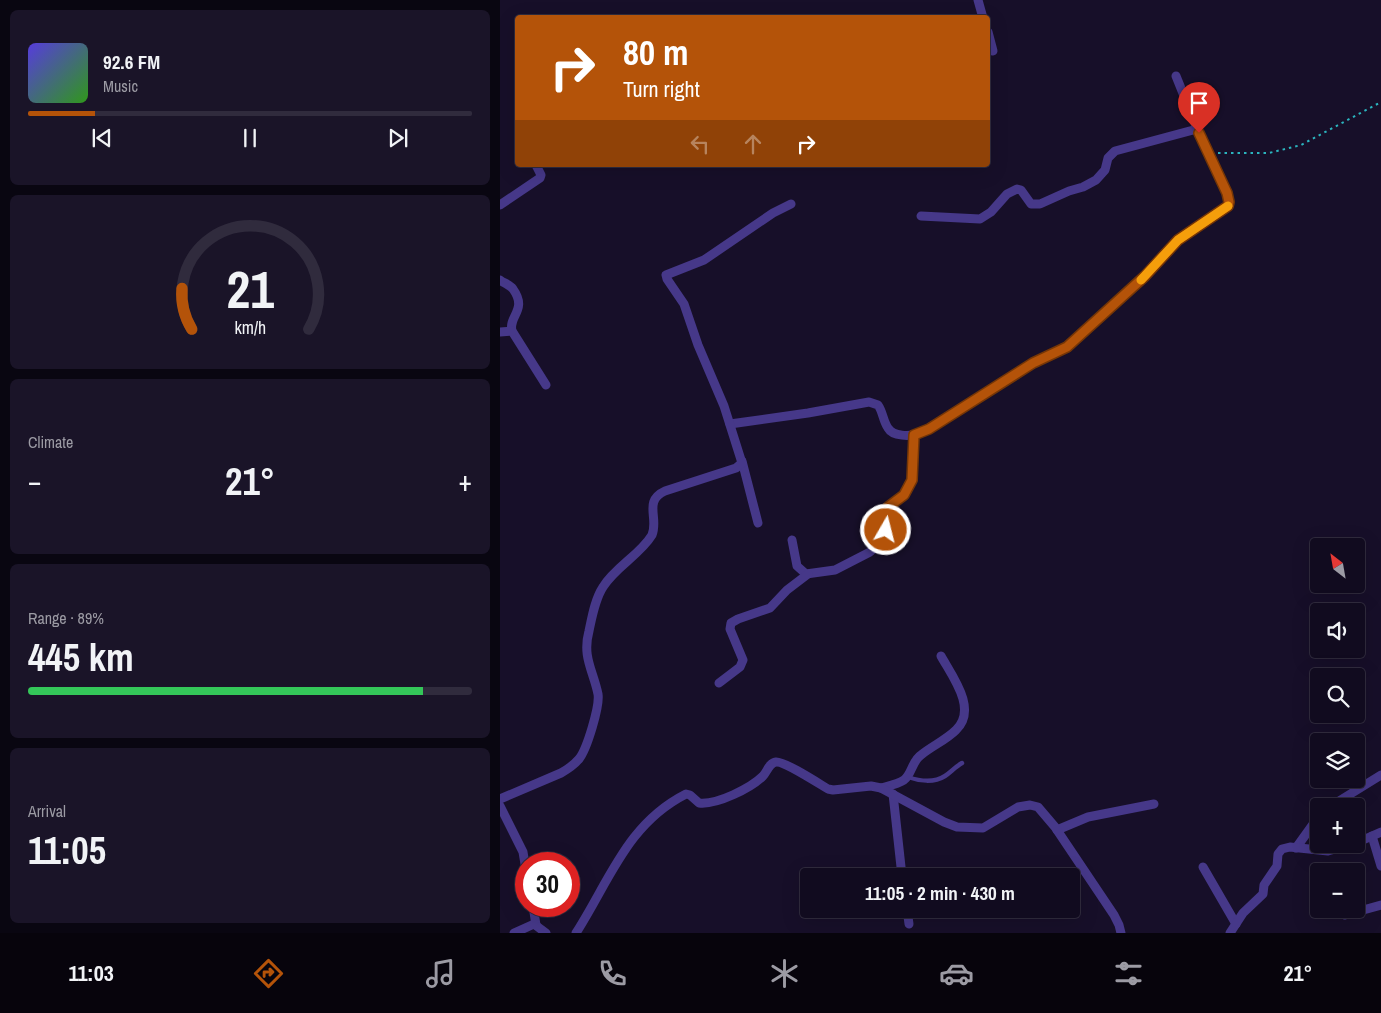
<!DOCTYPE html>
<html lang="en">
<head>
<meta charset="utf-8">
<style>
	:root { --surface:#110b1f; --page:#1a1428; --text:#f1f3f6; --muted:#9c9ba4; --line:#302b3d; --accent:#b45309 }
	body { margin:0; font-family:"Archivo Narrow",sans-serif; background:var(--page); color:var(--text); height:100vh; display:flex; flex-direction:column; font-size:19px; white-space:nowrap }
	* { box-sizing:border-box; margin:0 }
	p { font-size:16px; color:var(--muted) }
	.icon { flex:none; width:28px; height:28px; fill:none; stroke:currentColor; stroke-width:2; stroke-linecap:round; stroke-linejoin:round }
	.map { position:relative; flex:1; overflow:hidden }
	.side { display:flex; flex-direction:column; gap:10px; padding:10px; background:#090611; width:500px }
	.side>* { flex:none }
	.guide { position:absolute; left:15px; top:15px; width:475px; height:152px; border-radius:5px; box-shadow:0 5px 20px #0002,0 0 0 1px var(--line); background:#b45309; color:#fff; overflow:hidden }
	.needle { width:32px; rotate:329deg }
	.fabs { position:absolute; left:810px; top:538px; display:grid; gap:10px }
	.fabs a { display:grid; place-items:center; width:55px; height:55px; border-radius:5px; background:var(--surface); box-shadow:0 5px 20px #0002,0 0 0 1px var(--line); font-size:25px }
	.speed { position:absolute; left:15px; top:852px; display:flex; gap:10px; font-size:25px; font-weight:700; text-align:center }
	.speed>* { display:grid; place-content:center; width:65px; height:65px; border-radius:50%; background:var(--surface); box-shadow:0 5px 20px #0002,0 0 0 1px var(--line); line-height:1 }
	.speed .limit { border:8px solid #d22; background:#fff; color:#111 }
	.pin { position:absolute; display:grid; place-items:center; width:42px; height:42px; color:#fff; margin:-51px -21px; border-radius:50% 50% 50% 0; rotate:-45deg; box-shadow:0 0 5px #0007 }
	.pin .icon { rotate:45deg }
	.me { position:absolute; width:55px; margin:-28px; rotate:8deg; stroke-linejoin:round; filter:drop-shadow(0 0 4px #0008) }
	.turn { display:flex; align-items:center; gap:18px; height:105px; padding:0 25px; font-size:22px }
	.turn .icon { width:65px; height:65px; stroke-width:2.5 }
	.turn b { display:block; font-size:35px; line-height:42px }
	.lanes { display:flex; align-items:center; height:48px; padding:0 25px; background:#0003; justify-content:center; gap:25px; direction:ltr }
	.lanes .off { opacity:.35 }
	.big { font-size:38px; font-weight:700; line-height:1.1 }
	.side .card { flex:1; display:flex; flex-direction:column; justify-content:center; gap:8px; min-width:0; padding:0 18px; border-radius:8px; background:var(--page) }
	.side .dial { align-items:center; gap:0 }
	.dial svg { height:130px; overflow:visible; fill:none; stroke:var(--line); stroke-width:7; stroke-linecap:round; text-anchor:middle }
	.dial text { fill:var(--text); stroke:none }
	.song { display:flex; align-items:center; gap:15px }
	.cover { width:60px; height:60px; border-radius:8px; background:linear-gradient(135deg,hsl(250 70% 55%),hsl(110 70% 35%)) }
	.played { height:5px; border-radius:2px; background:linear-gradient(90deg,var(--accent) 15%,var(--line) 15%) }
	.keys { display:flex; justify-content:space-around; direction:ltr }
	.heat { display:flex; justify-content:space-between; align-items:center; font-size:28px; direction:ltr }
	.charge { height:8px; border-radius:4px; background:linear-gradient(90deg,#34c759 89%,var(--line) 0) }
	.trip { position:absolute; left:300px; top:868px; width:280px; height:50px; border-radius:5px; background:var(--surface); box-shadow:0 5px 20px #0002,0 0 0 1px var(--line); font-weight:700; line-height:50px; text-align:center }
	.tabs { display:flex; height:80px; justify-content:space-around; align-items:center; background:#07040c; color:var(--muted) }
	.tabs .icon { width:35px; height:35px }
	.tabs .selected { color:var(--accent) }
	.tabs b { font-size:22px; color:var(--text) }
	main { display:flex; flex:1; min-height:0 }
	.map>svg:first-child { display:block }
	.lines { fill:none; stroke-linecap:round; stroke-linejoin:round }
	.path { stroke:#2bb4be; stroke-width:2; stroke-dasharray:2.5 4; stroke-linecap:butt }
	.service { stroke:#463889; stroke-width:4.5 }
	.minor { stroke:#463889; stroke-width:9 }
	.route-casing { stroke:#753606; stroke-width:12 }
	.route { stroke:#b45309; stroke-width:9 }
	.slow { stroke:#f59e0b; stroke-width:9 }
</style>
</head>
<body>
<main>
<section class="side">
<div class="card">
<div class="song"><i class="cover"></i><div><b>92.6 FM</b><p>Music</p></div></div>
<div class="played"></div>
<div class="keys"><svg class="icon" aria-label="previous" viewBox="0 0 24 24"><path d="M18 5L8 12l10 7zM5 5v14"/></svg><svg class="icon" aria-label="pause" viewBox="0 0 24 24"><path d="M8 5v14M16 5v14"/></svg><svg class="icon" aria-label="next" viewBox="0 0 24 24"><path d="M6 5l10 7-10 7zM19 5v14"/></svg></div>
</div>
<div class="card dial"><svg viewBox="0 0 100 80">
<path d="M14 69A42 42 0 1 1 86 69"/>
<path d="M14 69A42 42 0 0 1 8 44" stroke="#b45309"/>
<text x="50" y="56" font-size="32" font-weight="700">21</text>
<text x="50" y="72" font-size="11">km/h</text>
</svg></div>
<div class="card"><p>Climate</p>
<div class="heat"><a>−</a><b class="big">21°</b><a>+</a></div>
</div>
<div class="card"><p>Range · 89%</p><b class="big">445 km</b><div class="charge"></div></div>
<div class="card"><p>Arrival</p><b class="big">11:05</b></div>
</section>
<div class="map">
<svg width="881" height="933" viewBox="0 0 881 933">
	<rect width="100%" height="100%" fill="#170f29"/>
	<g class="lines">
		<polyline class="path" points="718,153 769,153 801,145 881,102"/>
		<path class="service" d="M 408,777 C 419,781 434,783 445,776 C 451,772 455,767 462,763"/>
		<g class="minor">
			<polyline points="478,0 483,18"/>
			<polyline points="488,32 493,51"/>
			<polyline points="0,205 40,178 41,175 36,165"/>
			<polyline points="421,216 480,219 491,212 507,194 517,189 521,190 531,204 540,204 569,191 583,187 596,180 605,170 608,158 615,151 697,129"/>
			<path d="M 0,280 C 4,283 10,285 13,289 C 28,310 8,316 12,331 L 46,385"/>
			<polyline points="0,332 12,331"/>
			<path d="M 230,424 L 308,413 L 369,402 L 378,405 C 383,412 383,421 388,428 C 393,437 410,436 419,434 L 533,363 L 567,347 L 645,276 L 678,239 L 728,206 L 729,202 L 727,193 L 699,133 L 676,76"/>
			<polyline points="242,461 258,523"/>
			<polyline points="292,540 297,566 306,574 335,570 370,552 379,544 384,535 388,507 404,495 413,480 414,435"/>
			<polyline points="219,683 240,667 243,660 230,629 231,623 238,619 270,608 287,590 308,574"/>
			<path d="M 381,788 C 388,786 398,784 404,780 C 412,774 412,761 421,755 C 432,746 446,740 456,730 C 478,709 452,676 441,656"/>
			<polyline points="393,794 402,876"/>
			<path d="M 0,799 L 61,773 C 68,769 74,765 79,759 C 87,749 100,706 98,694 C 93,670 82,657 89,631 C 92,617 95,599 103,587 C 115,567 140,555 152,535 C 159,518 143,501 165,491 L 236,468 L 242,463 L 224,406 L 198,345 L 184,304 L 167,279 L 166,275 L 204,260 L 273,213 L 291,204"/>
			<polyline points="0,806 23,852 26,870"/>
			<polyline points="831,806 881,775"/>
			<polyline points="557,830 588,817 654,804"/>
			<polyline points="872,836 881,866"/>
			<polyline points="856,843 881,832"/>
			<polyline points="796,848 819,816"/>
			<polyline points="703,867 736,924"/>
			<polyline points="33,906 36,925"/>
			<polyline points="407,909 409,924"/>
			<polyline points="845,915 881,905"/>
			<polyline points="14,933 34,924 46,933"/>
			<path d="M 76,933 C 110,880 127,824 186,794 L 190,795 L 199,803 C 217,805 251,788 263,776 C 267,772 269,763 276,762 C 284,761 318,783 328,789 L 333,790 L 371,786 L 381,788 L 444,822 L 457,827 L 483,828 L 518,807 L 530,805 L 538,807 L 555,827 L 614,915 L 619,925 L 621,933"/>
			<polyline points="730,933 743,913 763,894 764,885 777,866 778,854 782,849 790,847 828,851 853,844"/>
		</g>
	</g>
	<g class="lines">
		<defs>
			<polyline id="route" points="386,530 388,507 404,495 412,480 414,435 429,429 533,363 567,347 645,276 678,240 728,206 729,202 727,193 699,133"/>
		</defs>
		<use href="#route" class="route-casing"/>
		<use href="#route" class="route"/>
		<polyline class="slow" points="641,280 678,240 728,206"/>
	</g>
</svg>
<div class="fabs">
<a><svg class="needle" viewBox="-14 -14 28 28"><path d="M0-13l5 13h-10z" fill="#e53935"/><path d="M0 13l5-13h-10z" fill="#9c9ba4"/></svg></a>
<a><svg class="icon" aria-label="sound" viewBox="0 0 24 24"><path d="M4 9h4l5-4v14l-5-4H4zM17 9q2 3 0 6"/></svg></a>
<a><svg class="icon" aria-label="search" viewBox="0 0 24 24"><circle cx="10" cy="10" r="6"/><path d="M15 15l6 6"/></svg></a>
<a><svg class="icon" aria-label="layers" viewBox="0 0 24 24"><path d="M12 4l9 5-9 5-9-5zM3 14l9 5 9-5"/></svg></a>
<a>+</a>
<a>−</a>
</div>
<div class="speed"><div class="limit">30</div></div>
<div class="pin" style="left:699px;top:133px;background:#d93025"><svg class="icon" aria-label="arrive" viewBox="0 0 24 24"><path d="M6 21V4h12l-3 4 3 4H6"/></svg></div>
<svg class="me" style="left:386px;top:530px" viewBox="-20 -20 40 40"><circle r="17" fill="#b45309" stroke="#fff" stroke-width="3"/><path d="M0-11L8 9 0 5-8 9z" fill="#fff"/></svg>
<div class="trip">11:05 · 2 min · 430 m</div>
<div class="guide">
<div class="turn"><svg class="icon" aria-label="right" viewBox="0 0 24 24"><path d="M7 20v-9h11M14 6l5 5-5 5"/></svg><div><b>80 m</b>Turn right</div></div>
<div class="lanes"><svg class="icon off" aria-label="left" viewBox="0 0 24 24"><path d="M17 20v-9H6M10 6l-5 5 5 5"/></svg><svg class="icon off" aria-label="ahead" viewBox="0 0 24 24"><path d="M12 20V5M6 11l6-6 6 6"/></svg><svg class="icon" aria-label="right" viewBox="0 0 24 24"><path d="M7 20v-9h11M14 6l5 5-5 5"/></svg></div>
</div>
</div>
</main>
<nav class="tabs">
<b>11:03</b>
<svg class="icon selected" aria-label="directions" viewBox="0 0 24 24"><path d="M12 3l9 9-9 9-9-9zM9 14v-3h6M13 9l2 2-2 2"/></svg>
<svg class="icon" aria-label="music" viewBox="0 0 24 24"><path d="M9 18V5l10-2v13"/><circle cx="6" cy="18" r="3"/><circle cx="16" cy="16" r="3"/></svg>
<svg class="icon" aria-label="phone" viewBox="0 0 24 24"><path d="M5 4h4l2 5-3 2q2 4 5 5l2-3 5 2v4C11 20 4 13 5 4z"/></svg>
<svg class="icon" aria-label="climate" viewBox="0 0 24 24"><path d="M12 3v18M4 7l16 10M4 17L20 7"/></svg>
<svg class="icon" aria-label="car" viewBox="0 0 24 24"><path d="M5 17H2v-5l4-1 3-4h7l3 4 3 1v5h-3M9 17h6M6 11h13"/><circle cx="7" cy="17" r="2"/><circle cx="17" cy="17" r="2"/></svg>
<svg class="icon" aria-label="filters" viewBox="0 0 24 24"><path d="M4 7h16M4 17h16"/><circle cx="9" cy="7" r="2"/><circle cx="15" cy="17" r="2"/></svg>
<b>21°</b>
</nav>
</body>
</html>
